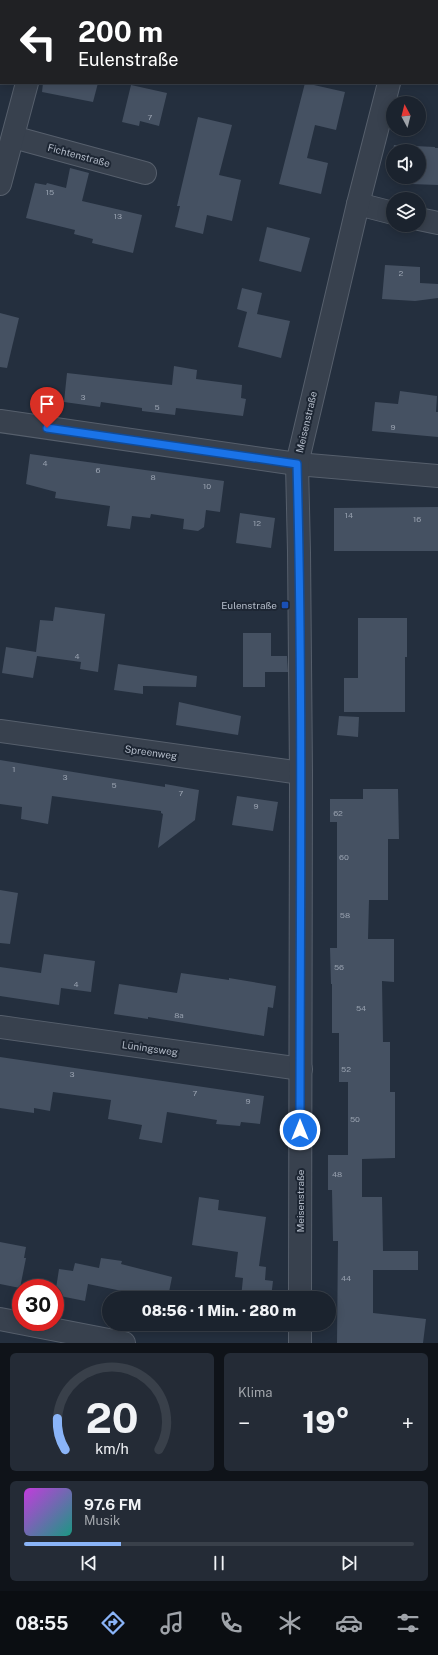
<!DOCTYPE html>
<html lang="de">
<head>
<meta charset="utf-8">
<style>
	:root { --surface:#1b232e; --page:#242b36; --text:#f1f3f6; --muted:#a0a4aa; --line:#39404a; --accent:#8ab4f8 }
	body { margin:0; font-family:"Public Sans",sans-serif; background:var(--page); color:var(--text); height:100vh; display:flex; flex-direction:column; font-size:15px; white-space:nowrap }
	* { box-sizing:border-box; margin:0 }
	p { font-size:13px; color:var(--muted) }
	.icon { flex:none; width:22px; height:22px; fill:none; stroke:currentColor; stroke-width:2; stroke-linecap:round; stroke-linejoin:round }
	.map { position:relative; height:1343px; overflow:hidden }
	.drawer { display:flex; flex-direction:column; gap:10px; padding:10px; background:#0f1319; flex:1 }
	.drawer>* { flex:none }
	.top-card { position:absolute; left:0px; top:0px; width:438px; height:84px; box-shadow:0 2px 10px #0003,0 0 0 1px var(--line); background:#202124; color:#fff; overflow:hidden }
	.needle { width:26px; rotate:353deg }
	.buttons { position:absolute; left:386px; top:96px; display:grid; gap:8px }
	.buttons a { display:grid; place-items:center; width:40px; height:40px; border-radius:50%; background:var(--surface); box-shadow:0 2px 10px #0003,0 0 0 1px var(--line); font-size:20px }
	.speed { position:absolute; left:12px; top:1279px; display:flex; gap:8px; font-size:20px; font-weight:700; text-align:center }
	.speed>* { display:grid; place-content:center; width:52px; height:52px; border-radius:50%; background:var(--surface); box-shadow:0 2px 10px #0003,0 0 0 1px var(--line); line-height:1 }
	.speed .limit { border:6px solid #d22; background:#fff; color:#111 }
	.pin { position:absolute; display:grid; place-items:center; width:34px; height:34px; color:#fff; margin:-41px -17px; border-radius:50% 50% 50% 0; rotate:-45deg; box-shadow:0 0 4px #0007 }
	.pin .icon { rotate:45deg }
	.me { position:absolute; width:44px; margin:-22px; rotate:0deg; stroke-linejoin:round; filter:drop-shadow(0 0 3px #0008) }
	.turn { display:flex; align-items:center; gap:14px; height:84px; padding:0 12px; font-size:18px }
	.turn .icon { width:52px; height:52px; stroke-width:2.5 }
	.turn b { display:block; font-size:28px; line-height:34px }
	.big { font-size:30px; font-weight:800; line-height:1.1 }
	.drawer .card { flex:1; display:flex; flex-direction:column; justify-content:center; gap:6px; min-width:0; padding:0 14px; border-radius:6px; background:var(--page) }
	.drawer .dial { align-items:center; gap:0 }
	.dial svg { height:104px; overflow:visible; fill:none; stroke:var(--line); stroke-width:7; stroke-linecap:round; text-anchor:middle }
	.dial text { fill:var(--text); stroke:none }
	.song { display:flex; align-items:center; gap:12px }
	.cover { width:48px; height:48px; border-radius:6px; background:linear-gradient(135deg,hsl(290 70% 55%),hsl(170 70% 35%)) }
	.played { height:4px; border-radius:2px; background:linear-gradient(90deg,var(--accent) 25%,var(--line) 25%) }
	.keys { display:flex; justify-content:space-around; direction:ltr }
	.heat { display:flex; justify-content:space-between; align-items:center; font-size:22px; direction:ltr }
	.drawer .tiles { flex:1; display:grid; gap:10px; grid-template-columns:1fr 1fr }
	.card:last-child { grid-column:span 2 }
	.trip { position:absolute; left:102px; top:1291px; width:234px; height:40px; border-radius:20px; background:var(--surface); box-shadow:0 2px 10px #0003,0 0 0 1px var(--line); font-weight:800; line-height:40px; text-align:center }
	.dock { display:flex; height:64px; justify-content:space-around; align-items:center; background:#0b0e12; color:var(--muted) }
	.dock .icon { width:28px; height:28px }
	.dock .on { color:var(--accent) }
	.dock b { font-size:18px; color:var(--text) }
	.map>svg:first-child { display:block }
	.building { fill:#455162 }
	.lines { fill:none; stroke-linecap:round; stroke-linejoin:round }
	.minor-casing { stroke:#565f6c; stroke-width:24 }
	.minor { stroke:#38414e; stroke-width:22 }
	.route-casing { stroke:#114b97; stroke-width:10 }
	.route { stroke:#1a73e8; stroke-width:7 }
	.transit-dot { fill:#1a4fb4; stroke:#1d2633; stroke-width:1.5 }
	.labels { text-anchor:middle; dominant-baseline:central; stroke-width:4; stroke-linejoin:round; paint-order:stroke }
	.number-label { font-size:8px; fill:#98a1af }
	.street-label { font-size:10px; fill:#b4bcc9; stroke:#1d2633 }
	.poi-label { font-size:10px; fill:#b4bcc9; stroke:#1d2633; text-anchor:end }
</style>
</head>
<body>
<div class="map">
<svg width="438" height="1343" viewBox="0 0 438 1343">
	<rect width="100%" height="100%" fill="#242f3e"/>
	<g class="building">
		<polygon points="43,83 98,83 93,102 42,92"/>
		<polygon points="305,83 345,92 336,130 315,125 307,158 328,163 321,194 279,184"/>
		<polygon points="131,85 167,93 159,126 140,121 139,126 122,122"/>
		<polygon points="198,117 232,125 219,175 241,180 232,221 207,215 203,234 175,227 180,206 177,206"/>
		<polygon points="394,145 435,147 435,148 438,148 438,185 411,184 411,177 419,177 419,151 393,151 393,168 389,168"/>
		<polygon points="70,168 89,173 82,201 142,215 133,253 92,243 93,239 74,234 75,230 26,218 35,183 46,185 47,183 66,188"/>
		<polygon points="267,227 310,238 301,272 259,261"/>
		<polygon points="385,265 420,267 420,283 438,284 438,298 415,301 382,299"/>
		<polygon points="242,288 262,293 257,314 290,321 281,358 238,347 247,312 237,309"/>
		<polygon points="0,313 19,318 7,368 0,367"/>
		<polygon points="174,366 197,370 196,379 242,385 241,398 246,399 243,416 176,408 175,415 142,411 142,408 101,402 100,407 64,402 67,373 172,385"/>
		<polygon points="400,391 437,396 436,412 438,412 438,437 372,431 375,402 398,404"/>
		<polygon points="30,454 224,481 220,512 206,510 204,527 198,531 183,529 184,519 151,514 150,518 132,516 130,529 107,526 110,506 55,498 56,492 26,484"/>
		<polygon points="438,507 438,551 334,551 334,508"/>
		<polygon points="240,513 275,518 271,548 236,543"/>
		<polygon points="55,607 105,614 98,672 80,669 81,662 37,656 33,678 2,673 6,647 36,652 40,620 53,621"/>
		<polygon points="358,618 407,618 407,657 405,657 405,712 344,712 344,678 358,678"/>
		<polygon points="243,633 271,633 271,656 287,656 288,672 265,672 265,687 243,687"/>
		<polygon points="118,664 197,676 196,687 143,686 143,694 114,690"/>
		<polygon points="179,702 241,716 238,735 176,725"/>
		<polygon points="339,716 359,717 358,737 337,735"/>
		<polygon points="0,760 165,787 165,784 199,790 195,820 158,848 163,814 161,813 161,811 52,796 48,824 21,819 22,807 0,804"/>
		<polygon points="363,789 398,789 399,839 388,839 388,900 369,900 368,939 394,939 394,982 382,981 383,1042 390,1042 390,1092 395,1092 395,1158 362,1159 362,1197 382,1197 383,1251 418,1251 418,1270 373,1270 373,1313 426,1319 423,1343 337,1343 338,1241 333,1241 332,1190 328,1190 328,1155 348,1155 348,1082 339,1082 339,1033 332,1033 332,984 331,984 330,948 337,948 337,822 330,822 330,799 363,799"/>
		<polygon points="237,796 278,802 273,831 232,825"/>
		<polygon points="0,890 18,893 10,944 0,943"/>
		<polygon points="44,954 95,961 91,992 61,988 59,1005 0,996 0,967 41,973"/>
		<polygon points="181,973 229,980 229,978 276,986 273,1008 268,1007 264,1036 148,1017 148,1019 114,1014 119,984 177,993"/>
		<polygon points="0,1057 264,1096 260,1124 241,1122 240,1126 216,1124 217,1120 167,1112 162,1143 139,1139 142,1125 108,1119 111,1100 53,1092 50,1111 34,1108 34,1113 0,1108"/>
		<polygon points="199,1197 219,1200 218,1210 266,1217 259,1266 266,1267 265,1280 273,1281 271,1298 241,1298 243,1278 235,1277 238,1252 192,1245"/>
		<polygon points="0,1242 26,1247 24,1258 26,1258 20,1288 0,1284"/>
		<polygon points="101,1258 122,1261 121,1264 172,1277 168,1297 156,1294 155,1298 120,1298 122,1291 88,1284 85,1301 55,1295 59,1269 73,1271 75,1263 99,1268"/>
	</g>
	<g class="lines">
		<defs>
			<g id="minor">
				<polyline points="50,1 50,0"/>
				<polyline points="410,1 410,0"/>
				<polyline points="13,137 145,173"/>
				<polyline points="0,184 27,83"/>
				<polyline points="358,204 393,213"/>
				<polyline points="419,219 438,223"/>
				<polyline points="0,421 297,464 438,476"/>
				<polyline points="0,731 301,773"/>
				<polyline points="0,1027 301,1069"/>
				<polyline points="300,1298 301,773 299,552 297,464 358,204 389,83"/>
				<polyline points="0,1319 124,1343"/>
				<polyline points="300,1343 300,1324"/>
			</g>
		</defs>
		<use href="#minor" class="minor-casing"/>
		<use href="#minor" class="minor"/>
	</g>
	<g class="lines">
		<defs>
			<path id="route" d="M 47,428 L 297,464 C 303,686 300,908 300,1130"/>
		</defs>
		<use href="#route" class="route-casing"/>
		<use href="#route" class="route"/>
	</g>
	<rect class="transit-dot" x="281" y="601" width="8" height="8" rx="2"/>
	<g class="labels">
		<g class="number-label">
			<text x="150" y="117">7</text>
			<text x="50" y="192">15</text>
			<text x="118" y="216">13</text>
			<text x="401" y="273">2</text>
			<text x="83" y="397">3</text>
			<text x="157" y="407">5</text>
			<text x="393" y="427">9</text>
			<text x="45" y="463">4</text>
			<text x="98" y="470">6</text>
			<text x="153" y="477">8</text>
			<text x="207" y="486">10</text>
			<text x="349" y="515">14</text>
			<text x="417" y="519">16</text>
			<text x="257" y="523">12</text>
			<text x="77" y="656">4</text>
			<text x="14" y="769">1</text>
			<text x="65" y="777">3</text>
			<text x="114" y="785">5</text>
			<text x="181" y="793">7</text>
			<text x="256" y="806">9</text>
			<text x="338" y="813">62</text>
			<text x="344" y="857">60</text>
			<text x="345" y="915">58</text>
			<text x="339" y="967">56</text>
			<text x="76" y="984">4</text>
			<text x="361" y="1008">54</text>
			<text x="179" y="1015">8a</text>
			<text x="346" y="1069">52</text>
			<text x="72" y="1074">3</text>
			<text x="195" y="1093">7</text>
			<text x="248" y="1101">9</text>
			<text x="355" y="1119">50</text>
			<text x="337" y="1174">48</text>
			<text x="346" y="1278">44</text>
		</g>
		<g class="street-label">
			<text transform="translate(79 155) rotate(15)">Fichtenstraße</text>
			<text transform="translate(306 422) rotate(-77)">Meisenstraße</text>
			<text transform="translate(151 752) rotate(8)">Spreenweg</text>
			<text transform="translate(150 1048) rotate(8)">Lüningsweg</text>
			<text transform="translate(300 1201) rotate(-90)">Meisenstraße</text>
		</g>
		<g class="poi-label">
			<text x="277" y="605">Eulenstraße</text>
		</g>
	</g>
</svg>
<div class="buttons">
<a><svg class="needle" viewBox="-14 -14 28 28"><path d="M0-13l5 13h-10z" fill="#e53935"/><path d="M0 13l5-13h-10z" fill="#a0a4aa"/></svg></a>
<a><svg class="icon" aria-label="sound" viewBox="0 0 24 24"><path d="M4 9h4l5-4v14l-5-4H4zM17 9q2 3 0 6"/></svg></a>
<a><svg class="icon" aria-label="layers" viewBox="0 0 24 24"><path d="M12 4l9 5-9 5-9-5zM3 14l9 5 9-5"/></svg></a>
</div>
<div class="speed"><div class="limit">30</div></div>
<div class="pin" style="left:47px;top:428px;background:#d93025"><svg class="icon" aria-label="arrive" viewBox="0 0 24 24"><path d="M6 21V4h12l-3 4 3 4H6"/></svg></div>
<svg class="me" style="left:300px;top:1130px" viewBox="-20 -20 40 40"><circle r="17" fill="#1a73e8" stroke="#fff" stroke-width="3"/><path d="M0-11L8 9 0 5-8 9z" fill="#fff"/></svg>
<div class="trip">08:56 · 1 Min. · 280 m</div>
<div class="top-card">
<div class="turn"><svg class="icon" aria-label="left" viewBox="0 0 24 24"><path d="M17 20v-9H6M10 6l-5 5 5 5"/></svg><div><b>200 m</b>Eulenstraße</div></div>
</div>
</div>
<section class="drawer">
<div class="tiles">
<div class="card dial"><svg viewBox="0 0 100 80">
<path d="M14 69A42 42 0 1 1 86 69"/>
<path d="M14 69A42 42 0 0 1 8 45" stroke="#8ab4f8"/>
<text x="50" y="56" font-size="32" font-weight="700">20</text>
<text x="50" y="72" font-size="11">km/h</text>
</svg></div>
<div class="card"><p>Klima</p>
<div class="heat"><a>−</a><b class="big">19°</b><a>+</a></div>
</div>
<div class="card">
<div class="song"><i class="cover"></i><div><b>97.6 FM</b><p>Musik</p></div></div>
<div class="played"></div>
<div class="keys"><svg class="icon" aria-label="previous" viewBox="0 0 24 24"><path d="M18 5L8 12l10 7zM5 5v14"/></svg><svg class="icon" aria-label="pause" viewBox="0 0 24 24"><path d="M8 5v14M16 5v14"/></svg><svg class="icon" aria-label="next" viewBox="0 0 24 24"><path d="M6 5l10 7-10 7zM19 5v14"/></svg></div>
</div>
</div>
</section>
<nav class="dock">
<b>08:55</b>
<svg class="icon on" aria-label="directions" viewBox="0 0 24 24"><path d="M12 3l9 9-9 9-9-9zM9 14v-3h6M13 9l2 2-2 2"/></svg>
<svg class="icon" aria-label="music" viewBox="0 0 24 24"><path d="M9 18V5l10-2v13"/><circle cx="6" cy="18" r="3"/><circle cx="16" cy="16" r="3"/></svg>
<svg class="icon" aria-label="phone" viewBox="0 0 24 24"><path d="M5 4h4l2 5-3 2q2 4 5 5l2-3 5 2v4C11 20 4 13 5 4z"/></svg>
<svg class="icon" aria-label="climate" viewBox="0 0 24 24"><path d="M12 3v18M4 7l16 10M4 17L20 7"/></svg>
<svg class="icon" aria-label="car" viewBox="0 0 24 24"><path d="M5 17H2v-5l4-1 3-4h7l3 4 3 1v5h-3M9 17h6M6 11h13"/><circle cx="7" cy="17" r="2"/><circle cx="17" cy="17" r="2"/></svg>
<svg class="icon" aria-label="filters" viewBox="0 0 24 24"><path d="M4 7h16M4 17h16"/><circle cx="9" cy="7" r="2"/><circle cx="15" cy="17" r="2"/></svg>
</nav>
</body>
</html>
